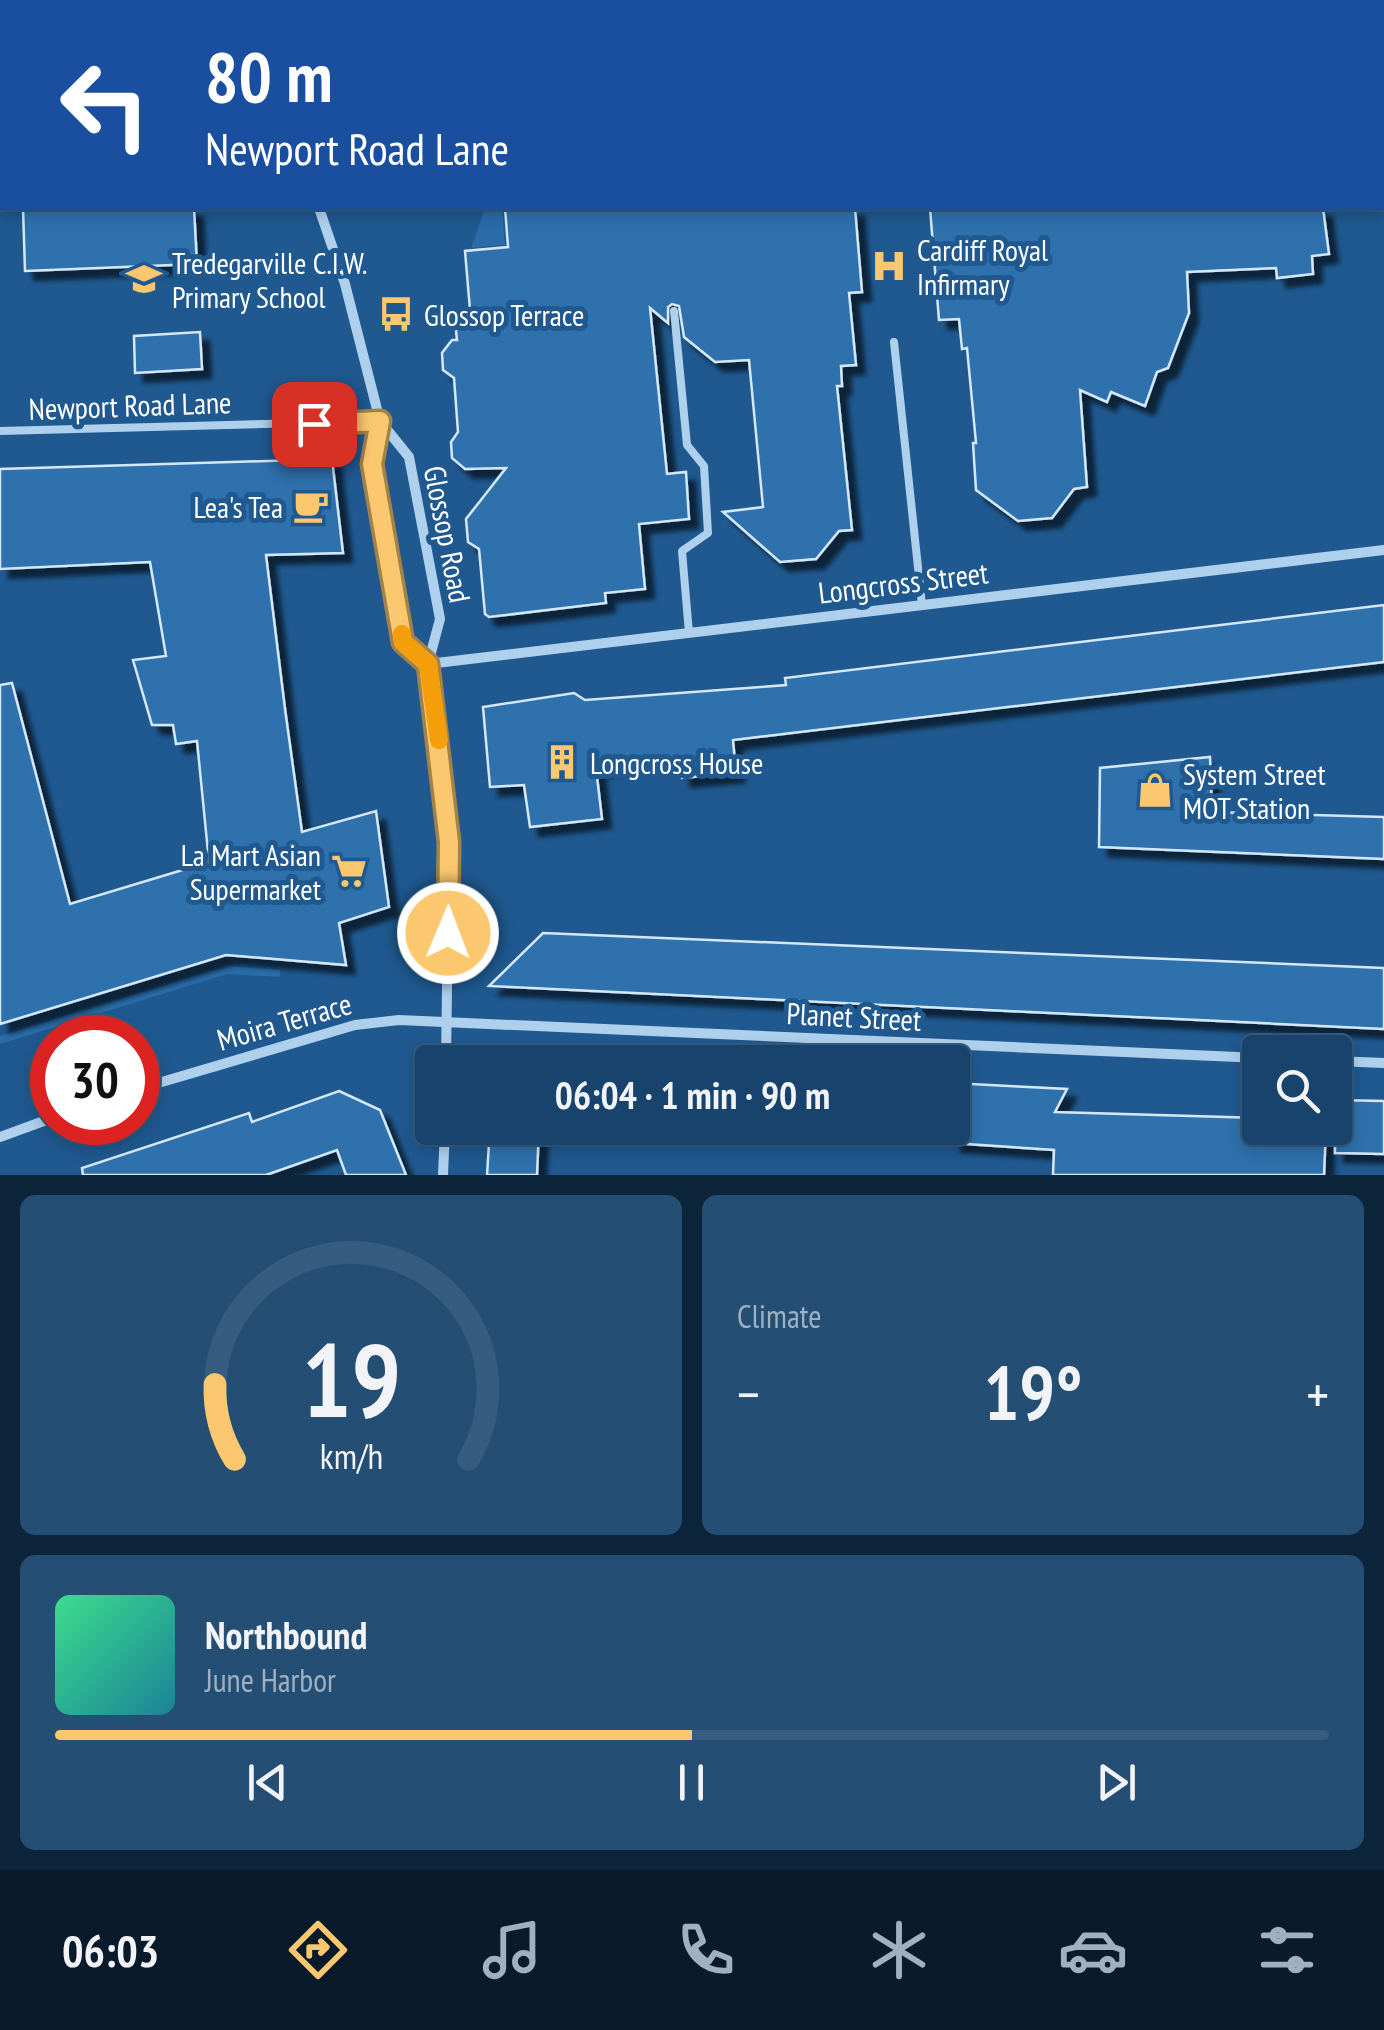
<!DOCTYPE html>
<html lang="en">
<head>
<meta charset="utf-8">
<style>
	:root { --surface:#17436c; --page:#244e74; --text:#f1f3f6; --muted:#9eb0c2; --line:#365c7f; --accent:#fbc870 }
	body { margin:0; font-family:"PT Sans Narrow",sans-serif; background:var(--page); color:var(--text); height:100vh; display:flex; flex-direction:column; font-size:38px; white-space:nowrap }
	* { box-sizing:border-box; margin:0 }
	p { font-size:32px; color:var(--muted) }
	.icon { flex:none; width:55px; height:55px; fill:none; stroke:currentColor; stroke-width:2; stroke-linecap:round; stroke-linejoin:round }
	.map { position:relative; height:1175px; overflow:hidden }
	.panel { display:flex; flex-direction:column; gap:20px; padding:20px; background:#0d253b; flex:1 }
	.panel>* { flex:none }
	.hud { position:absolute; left:0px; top:0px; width:1385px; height:210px; box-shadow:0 5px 15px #0003,0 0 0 2px var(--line); background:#1a4fa0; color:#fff; overflow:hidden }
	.fabs { position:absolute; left:1242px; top:1035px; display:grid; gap:20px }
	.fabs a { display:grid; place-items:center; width:110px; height:110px; border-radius:10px; background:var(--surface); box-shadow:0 5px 15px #0003,0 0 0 2px var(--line); font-size:50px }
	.speed { position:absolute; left:30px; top:1015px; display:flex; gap:20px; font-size:50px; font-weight:700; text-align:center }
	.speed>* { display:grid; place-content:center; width:130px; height:130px; border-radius:50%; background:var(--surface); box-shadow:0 5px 15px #0003,0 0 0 2px var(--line); line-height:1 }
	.speed .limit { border:15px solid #d22; background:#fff; color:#111 }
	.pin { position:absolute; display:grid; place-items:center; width:85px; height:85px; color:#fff; margin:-42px; border-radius:20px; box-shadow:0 5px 15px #0006 }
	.me { position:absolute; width:110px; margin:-55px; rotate:1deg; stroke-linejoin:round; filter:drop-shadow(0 0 8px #0008) }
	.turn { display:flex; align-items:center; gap:35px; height:210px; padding:0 40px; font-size:45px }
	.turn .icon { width:130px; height:130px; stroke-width:2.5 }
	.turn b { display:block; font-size:70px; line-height:85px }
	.big { font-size:75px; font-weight:600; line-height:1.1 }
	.panel .widget { flex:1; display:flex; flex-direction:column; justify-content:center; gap:15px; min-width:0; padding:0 35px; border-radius:15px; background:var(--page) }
	.panel .dial { align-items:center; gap:0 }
	.dial svg { height:260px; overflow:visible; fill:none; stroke:var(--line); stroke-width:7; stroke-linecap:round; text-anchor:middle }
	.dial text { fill:var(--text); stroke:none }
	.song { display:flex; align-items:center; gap:30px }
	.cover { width:120px; height:120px; border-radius:15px; background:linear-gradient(135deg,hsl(150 70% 55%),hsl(190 70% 35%)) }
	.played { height:10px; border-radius:5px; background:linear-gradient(90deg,var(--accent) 50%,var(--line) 50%) }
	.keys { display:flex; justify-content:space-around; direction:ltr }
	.heat { display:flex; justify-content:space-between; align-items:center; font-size:55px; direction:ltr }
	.panel .tiles { flex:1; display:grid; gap:20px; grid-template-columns:1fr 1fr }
	.widget:last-child { grid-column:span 2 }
	.trip { position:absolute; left:415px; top:1045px; width:555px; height:100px; border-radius:10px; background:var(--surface); box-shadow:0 5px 15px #0003,0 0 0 2px var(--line); font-weight:600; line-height:100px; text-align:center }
	.tab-bar { display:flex; height:160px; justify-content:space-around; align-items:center; background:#091b2b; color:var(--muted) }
	.tab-bar .icon { width:70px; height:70px }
	.tab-bar .current { color:var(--accent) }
	.tab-bar b { font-size:45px; color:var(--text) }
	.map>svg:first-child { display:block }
	.green { fill:#296ca9 }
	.building { fill:#2f71ad; stroke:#d5e8f9; stroke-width:2.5; filter:url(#shadow) }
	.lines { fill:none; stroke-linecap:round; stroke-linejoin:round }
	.service { stroke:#afd0ed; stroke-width:8 }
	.minor { stroke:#afd0ed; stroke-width:10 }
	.primary { stroke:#f6faff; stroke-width:25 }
	.route-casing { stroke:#a38249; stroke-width:25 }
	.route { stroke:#fbc870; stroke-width:18 }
	.slow { stroke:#f59e0b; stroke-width:18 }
	.labels { text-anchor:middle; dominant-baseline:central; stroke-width:10; stroke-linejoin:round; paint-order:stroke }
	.poi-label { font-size:30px; fill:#fff; stroke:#1f5990; text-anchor:start }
	.street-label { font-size:30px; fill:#fff; stroke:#1f5990 }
</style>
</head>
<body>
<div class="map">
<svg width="1384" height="1175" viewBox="0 0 1384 1175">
	<defs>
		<filter id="shadow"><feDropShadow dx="9" dy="9" stdDeviation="2.5" flood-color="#0009"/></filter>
	</defs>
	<rect width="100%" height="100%" fill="#1f5990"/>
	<g class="green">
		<polygon points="485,208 502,208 505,245 471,248"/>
		<polygon points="227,966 280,970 280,977 227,974 0,1044 0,1036"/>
	</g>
	<g class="building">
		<polygon points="23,208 194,208 197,264 25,271"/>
		<polygon points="505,208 855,208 862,292 849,293 856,365 841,366 842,386 837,386 852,530 839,531 816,559 780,562 723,512 763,507 749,360 715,362 684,337 679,306 672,304 668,307 668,323 650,308 667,474 686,472 689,519 639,524 645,589 605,593 606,603 489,617 485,614 479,549 468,542 466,519 506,468 465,469 452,458 451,442 458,432 454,378 443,370 442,353 452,340 457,340 454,312 470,310 465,251 508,247"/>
		<polygon points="930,208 1323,208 1329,254 1312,256 1313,274 1277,278 1276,268 1187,272 1189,313 1168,368 1157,372 1145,406 1111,392 1107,402 1080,390 1087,487 1074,489 1052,518 1018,521 976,490 973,443 976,443 967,348 962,349 959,319 939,320"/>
		<polygon points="200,332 202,369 135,373 134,336"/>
		<polygon points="332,459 343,553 266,555 285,709 302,832 376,811 389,907 339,923 346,965 226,955 0,1024 0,685 12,683 70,904 209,862 197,741 176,744 173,725 152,725 133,660 166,656 150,562 0,569 0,469"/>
		<polygon points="1384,605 1384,662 733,740 736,773 682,778 679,756 596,768 602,819 530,827 524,785 490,787 483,707 574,693 585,700 786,685 785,678"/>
		<polygon points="1210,757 1212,812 1384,817 1384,859 1099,847 1100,768"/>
		<polygon points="543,933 1384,968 1384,1029 489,986"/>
		<polygon points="952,1083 1067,1089 1055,1112 1260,1118 1260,1128 1326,1128 1324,1175 1053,1175 1054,1150 952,1143"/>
		<polygon points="339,1091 380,1110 406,1175 346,1175 337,1150 266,1175 83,1175 82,1168 249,1113 252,1122"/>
		<polygon points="1335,1100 1384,1101 1384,1154 1335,1153"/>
		<polygon points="490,1128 539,1128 537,1175 487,1175"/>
	</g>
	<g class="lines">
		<g class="service">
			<polyline points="674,311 687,445 704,466 708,533 682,551 689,633"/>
			<polyline points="894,342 922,605"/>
			<polyline points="0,431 380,421"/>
		</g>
		<g class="minor">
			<polyline points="207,0 209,2"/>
			<polyline points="319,208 345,284 380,421 372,465 403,642 428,664"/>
			<polyline points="380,421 409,457 440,619 428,664 449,842 446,1062"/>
			<polyline points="428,664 1384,550"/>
			<polyline points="1335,1061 1384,1063"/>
			<polyline points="138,1089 355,1025 399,1020 1260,1058"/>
			<polyline points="0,1137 52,1118"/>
			<polyline points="443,1175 445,1128"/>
		</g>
		<polyline class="primary" points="257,0 257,2"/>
	</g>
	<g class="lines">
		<defs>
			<polyline id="route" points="314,424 380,421 372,464 403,642 428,664 449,842 448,933"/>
		</defs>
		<use href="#route" class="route-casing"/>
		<use href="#route" class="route"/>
		<polyline class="slow" points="402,634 403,642 428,664 439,740"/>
	</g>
	<defs>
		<symbol id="hospital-bare" viewBox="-9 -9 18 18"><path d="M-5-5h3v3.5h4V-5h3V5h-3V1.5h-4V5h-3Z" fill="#fbc870" stroke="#1f5990" stroke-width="2.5" paint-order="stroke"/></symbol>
		<symbol id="school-bare" viewBox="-9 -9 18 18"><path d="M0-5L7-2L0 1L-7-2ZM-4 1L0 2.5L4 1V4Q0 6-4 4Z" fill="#fbc870" stroke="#1f5990" stroke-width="2.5" paint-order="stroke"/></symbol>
		<symbol id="bus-bare" viewBox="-9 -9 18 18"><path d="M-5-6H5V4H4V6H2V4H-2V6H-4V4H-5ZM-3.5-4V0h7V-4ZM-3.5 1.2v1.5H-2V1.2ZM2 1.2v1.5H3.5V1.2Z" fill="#fbc870" stroke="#1f5990" stroke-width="2.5" paint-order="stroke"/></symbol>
		<symbol id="cafe-bare" viewBox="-9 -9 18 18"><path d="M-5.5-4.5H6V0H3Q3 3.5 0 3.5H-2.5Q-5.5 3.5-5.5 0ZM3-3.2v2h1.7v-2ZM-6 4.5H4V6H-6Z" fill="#fbc870" stroke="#1f5990" stroke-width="2.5" paint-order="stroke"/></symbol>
		<symbol id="building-bare" viewBox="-9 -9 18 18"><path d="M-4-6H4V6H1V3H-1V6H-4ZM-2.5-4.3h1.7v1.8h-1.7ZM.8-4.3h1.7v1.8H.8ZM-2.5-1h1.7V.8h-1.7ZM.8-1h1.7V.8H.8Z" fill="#fbc870" stroke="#1f5990" stroke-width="2.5" paint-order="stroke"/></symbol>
		<symbol id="shop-bare" viewBox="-9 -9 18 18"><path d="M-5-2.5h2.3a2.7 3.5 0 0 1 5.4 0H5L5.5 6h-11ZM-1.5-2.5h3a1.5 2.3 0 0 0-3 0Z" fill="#fbc870" stroke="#1f5990" stroke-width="2.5" paint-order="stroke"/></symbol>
		<symbol id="supermarket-bare" viewBox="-9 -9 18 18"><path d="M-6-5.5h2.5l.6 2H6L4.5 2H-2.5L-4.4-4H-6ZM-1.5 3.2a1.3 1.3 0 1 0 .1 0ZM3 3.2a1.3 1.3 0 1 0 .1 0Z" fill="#fbc870" stroke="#1f5990" stroke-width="2.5" paint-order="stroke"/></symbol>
	</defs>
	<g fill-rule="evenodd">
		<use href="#hospital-bare" x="864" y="241" width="50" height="50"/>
		<use href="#school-bare" x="119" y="254" width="50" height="50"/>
		<use href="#bus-bare" x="371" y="289" width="50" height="50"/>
		<use href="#cafe-bare" x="286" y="481" width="50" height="50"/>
		<use href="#building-bare" x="537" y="737" width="50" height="50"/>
		<use href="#shop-bare" x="1130" y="765" width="50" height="50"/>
		<use href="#supermarket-bare" x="324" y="846" width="50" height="50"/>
	</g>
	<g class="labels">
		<g class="poi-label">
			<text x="917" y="249">Cardiff Royal<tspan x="917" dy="34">Infirmary</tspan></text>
			<text x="172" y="262">Tredegarville C.I.W.<tspan x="172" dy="34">Primary School</tspan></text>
			<text x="424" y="314">Glossop Terrace</text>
			<text x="283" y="506" text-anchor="end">Lea's Tea</text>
			<text x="590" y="762">Longcross House</text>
			<text x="1183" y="773">System Street<tspan x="1183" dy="34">MOT Station</tspan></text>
			<text x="321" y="854" text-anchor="end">La Mart Asian<tspan x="321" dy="34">Supermarket</tspan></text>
		</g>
		<g class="street-label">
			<text transform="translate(130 405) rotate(-2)">Newport Road Lane</text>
			<text transform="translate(448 534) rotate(79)">Glossop Road</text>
			<text transform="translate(903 582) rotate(-7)">Longcross Street</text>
			<text transform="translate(854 1016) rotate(3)">Planet Street</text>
			<text transform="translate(284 1021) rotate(-16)">Moira Terrace</text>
		</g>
	</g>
</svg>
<div class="fabs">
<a><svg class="icon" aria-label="search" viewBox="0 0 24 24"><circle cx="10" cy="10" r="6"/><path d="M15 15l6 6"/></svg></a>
</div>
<div class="speed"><div class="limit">30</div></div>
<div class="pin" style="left:314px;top:424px;background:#d93025"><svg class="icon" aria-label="arrive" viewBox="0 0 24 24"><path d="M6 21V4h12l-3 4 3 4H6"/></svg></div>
<svg class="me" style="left:448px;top:933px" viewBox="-20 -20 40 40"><circle r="17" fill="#fbc870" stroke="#fff" stroke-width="3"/><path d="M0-11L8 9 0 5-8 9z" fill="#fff"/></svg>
<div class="trip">06:04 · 1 min · 90 m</div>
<div class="hud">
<div class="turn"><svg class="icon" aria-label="left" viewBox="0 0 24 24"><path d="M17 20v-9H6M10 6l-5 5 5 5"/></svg><div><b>80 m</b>Newport Road Lane</div></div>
</div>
</div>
<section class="panel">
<div class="tiles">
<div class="widget dial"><svg viewBox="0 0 100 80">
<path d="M14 69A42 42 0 1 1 86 69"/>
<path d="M14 69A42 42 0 0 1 8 46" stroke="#fbc870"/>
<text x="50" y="56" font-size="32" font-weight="700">19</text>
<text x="50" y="72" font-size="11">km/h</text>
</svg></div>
<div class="widget"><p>Climate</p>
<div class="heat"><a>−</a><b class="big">19°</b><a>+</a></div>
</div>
<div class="widget">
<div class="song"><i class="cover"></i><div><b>Northbound</b><p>June Harbor</p></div></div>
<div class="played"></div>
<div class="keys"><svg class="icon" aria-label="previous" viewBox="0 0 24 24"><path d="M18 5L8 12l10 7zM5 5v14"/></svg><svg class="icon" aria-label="pause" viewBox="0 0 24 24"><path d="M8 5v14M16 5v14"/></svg><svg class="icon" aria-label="next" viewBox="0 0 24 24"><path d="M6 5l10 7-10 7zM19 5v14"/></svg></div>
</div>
</div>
</section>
<nav class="tab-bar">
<b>06:03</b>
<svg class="icon current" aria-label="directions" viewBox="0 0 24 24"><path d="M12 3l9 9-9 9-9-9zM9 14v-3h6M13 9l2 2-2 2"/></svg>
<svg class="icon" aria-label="music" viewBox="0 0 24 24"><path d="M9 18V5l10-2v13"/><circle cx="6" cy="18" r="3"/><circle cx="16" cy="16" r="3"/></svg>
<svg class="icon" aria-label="phone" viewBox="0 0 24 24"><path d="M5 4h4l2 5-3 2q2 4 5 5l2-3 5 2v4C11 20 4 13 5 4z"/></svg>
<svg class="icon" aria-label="climate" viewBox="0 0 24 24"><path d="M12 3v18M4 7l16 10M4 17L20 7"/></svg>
<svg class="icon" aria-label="car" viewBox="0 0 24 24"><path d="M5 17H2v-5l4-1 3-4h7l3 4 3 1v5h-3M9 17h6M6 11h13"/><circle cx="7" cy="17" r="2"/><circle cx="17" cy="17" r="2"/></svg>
<svg class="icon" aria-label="filters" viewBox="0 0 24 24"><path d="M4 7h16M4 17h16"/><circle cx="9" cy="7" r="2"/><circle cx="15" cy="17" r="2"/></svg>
</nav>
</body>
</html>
